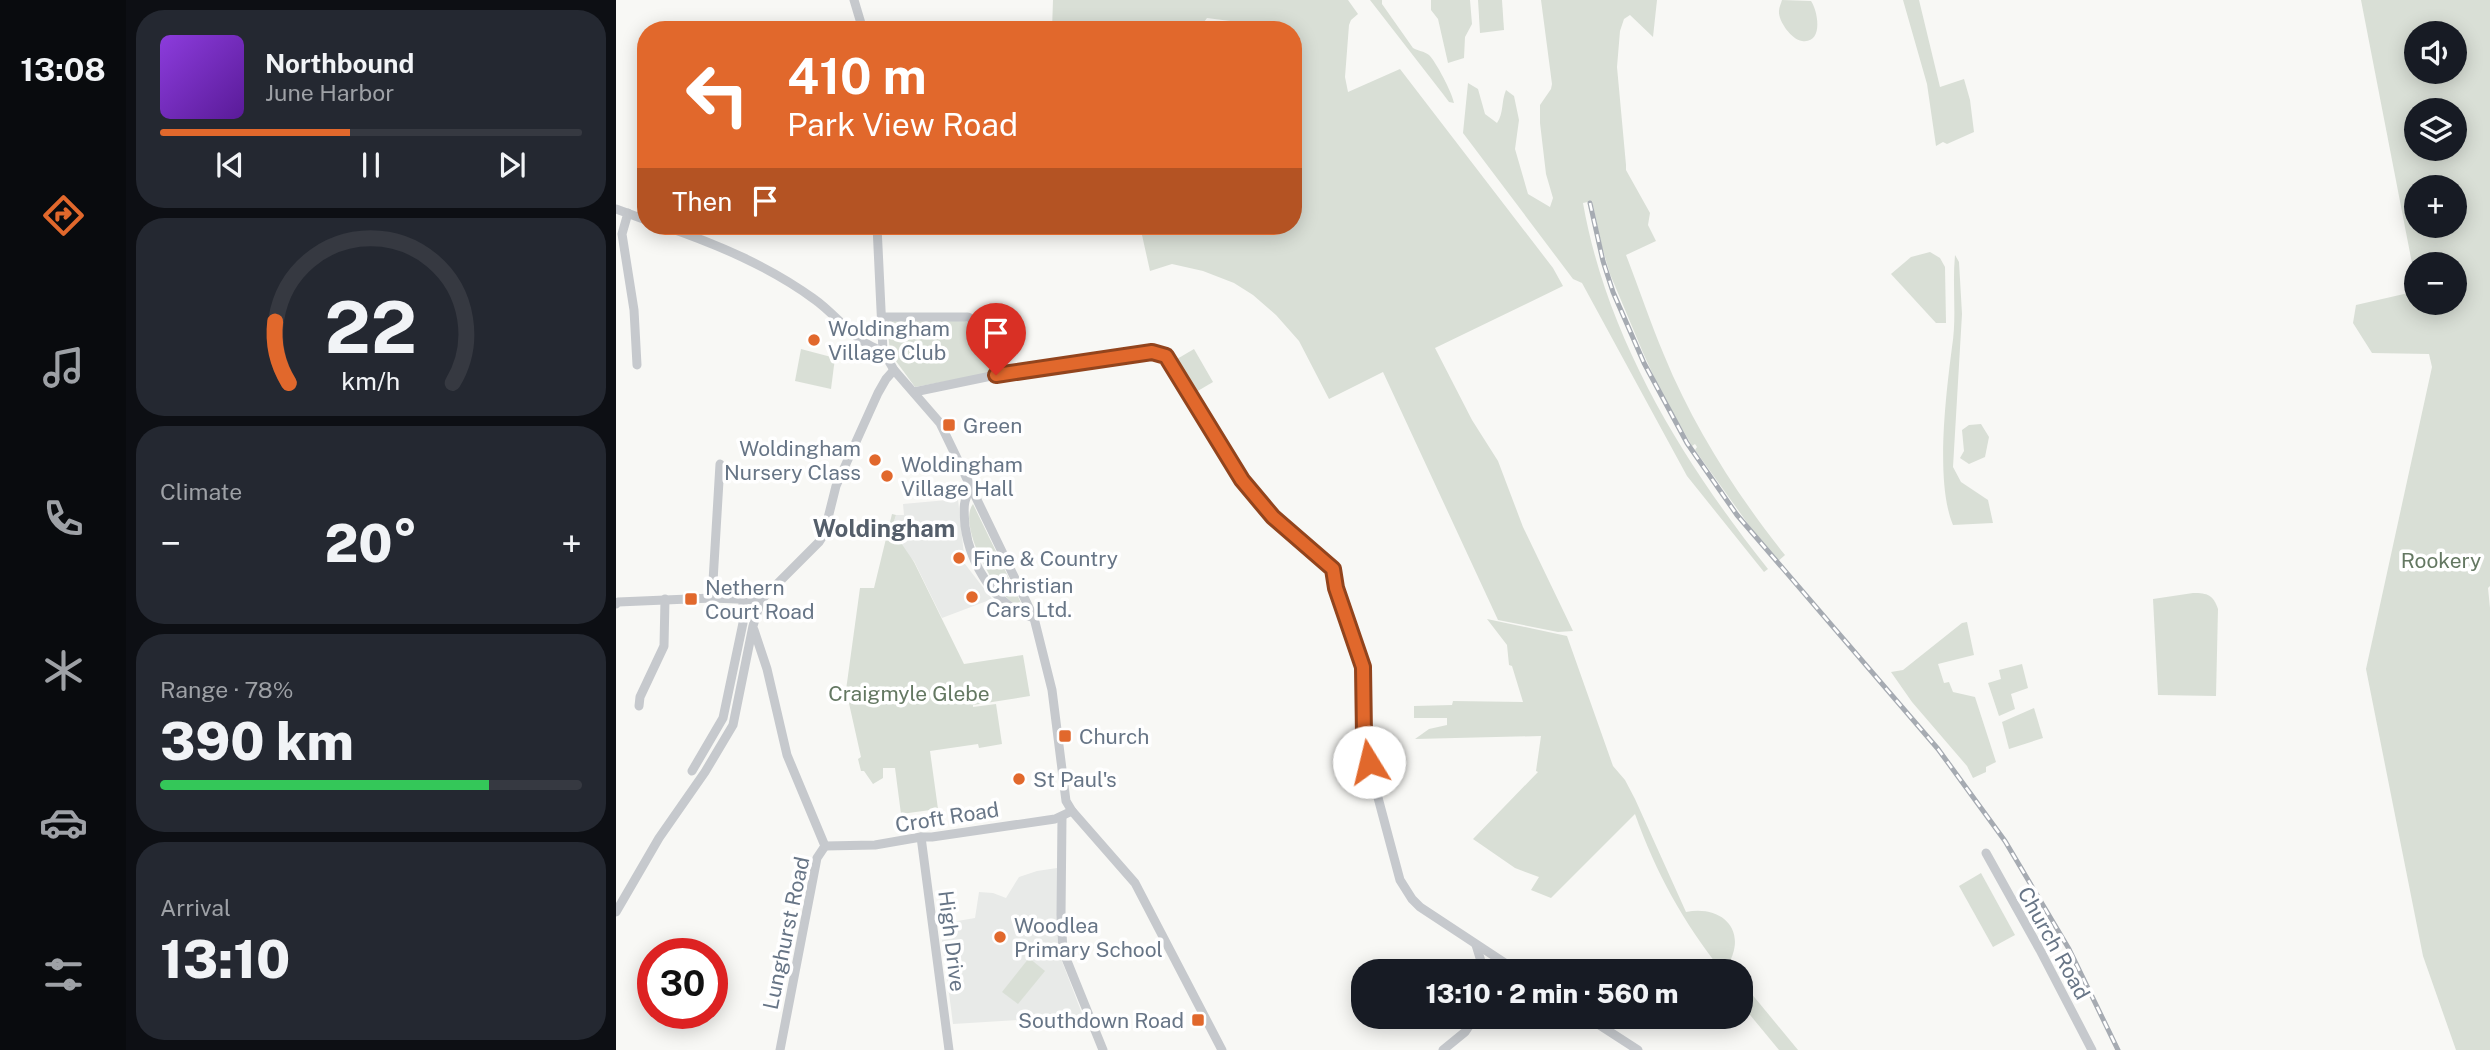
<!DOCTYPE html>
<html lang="en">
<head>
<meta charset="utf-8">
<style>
	:root { --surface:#171b24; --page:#242831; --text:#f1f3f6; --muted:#9ea1a6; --line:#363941; --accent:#e1682c }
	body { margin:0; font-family:"Public Sans",sans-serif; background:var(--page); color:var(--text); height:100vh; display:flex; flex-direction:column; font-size:26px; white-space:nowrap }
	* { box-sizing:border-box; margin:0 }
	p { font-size:23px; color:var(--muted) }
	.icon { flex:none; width:38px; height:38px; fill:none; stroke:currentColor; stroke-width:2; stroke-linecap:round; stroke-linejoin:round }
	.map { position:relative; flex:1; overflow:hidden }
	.panel { display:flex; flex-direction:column; gap:10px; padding:10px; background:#0d0f14; width:490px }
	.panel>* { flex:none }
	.hud { position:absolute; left:21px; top:21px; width:665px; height:214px; border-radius:28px; box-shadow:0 4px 18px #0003; background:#e1682c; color:#fff; overflow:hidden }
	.buttons { position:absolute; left:1788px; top:21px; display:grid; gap:14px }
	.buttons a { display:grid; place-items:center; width:63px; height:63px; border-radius:50%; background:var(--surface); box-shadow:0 4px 18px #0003; font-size:35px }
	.speed { position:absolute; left:21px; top:938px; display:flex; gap:14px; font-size:35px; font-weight:700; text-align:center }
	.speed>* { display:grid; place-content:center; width:91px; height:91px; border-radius:50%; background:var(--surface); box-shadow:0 4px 18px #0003; line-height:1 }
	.speed .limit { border:10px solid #d22; background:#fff; color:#111 }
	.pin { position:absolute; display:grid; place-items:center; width:60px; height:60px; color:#fff; margin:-72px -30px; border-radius:50% 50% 50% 0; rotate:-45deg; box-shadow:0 0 7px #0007 }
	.pin .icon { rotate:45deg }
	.me { position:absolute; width:77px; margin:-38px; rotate:351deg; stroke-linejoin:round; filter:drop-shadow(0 0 5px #0008) }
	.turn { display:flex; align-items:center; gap:24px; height:147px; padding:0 35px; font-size:32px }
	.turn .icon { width:91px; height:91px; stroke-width:2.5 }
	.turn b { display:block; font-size:49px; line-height:60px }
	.then { display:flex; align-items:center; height:66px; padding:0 35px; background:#0003; gap:14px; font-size:26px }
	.big { font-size:52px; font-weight:800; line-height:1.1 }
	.panel .widget { flex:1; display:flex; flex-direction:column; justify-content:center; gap:10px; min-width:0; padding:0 24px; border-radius:28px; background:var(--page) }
	.panel .dial { align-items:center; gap:0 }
	.dial svg { height:182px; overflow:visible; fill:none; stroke:var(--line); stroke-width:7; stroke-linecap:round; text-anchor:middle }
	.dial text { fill:var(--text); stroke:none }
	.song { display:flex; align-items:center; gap:21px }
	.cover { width:84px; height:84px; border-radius:10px; background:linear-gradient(135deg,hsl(270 70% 55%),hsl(270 70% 35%)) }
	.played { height:7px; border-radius:4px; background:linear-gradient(90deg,var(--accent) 45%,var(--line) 45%) }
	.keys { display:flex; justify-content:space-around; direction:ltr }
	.heat { display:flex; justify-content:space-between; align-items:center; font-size:38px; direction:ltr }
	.charge { height:10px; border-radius:5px; background:linear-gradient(90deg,#34c759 78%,var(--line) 0) }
	.trip { position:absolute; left:735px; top:959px; width:402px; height:70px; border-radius:28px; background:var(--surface); box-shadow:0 4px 18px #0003; font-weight:800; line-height:70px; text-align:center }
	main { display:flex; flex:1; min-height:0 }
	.dock { display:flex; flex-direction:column; width:126px; justify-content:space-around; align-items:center; background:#090b0e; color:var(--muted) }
	.dock .icon { width:49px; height:49px }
	.dock .on { color:var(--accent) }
	.dock b { font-size:32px; color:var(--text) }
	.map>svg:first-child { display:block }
	.built { fill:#e8eae8 }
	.green { fill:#d9dfd6; fill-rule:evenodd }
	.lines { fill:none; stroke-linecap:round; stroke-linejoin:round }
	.minor { stroke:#c6c9cd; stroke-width:9 }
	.rail-casing { stroke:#a6abb2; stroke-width:5 }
	.rail { stroke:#fff; stroke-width:2.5; stroke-dasharray:8; stroke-linecap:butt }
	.route-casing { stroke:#92441d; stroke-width:18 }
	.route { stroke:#e1682c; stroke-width:12 }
	.poi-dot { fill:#e1682c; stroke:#fff; stroke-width:2.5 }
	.labels { text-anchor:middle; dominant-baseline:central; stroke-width:7; stroke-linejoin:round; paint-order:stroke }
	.poi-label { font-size:21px; fill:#677586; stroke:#fff; text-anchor:start }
	.park-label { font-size:21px; fill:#647862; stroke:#fff }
	.street-label { font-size:21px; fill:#677586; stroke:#fff }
	.quarter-label { font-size:24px; font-weight:bold; fill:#555f6b; stroke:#fff }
</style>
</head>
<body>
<main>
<nav class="dock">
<b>13:08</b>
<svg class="icon on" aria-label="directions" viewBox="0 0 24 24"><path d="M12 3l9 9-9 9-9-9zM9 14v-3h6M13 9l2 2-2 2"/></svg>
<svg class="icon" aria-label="music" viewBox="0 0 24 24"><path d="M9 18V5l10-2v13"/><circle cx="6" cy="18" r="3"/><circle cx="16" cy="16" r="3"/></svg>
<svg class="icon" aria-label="phone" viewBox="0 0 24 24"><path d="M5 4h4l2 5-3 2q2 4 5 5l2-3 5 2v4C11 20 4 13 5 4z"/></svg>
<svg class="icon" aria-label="climate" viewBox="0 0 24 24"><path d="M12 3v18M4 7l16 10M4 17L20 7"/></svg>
<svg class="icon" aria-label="car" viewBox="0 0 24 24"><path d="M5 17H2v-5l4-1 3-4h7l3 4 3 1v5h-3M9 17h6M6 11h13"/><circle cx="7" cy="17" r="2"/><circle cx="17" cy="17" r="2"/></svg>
<svg class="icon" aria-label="filters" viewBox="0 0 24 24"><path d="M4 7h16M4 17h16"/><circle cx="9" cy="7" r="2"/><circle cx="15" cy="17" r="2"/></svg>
</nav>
<section class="panel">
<div class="widget">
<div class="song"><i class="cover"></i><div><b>Northbound</b><p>June Harbor</p></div></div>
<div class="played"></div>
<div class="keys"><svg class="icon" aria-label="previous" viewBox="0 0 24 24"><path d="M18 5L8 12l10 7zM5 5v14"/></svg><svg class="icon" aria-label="pause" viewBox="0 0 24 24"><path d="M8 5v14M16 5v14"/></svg><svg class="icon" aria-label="next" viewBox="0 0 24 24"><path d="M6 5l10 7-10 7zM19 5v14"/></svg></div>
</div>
<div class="widget dial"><svg viewBox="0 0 100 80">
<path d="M14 69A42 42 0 1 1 86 69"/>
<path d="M14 69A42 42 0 0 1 8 42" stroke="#e1682c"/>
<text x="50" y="56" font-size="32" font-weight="700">22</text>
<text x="50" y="72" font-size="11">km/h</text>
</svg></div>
<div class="widget"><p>Climate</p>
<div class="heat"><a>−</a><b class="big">20°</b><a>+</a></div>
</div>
<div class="widget"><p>Range · 78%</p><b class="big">390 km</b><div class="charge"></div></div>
<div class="widget"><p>Arrival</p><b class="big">13:10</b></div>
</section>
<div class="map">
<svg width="1874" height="1050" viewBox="0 0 1874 1050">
	<rect width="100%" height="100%" fill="#f8f8f5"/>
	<g class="built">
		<polygon points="342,499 349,564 376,599 326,618 298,561 273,538 280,515 288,515 287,504"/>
		<polygon points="441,868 442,951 467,1016 337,1024 324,924 359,918 363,892 377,893 390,898 403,877 421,871"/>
	</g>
	<g class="green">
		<polygon points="437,0 732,0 742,14 735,20 733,25 729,77 732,92 784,69 937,268 947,286 819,348 856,420 882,461 907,527 957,631 942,632 882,620 767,372 713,399 683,341 660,315 637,295 618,283 587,271 556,264 534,271 524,226 677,226 677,30 611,30 614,21 591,18 582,30 436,30"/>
		<path d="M 754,0 L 766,0 L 766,4 L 797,48 C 802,51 808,51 813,55 C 820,62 836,92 838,103 L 833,102 L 827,94 Z"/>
		<polygon points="815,0 854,0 856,24 849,37 848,58 832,63 822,19 815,10"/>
		<polygon points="862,0 886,0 888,30 864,33"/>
		<path d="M 925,0 L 1041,0 L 1037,37 L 1014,15 L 1008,19 L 1004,31 L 1001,67 L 1010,165 L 1010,170 L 1034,213 L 1032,225 L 1040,241 L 1010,255 C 1023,288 1034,322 1048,355 C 1077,426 1121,495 1169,555 L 1160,563 L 1079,450 L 1081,447 L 1079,444 L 1076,446 L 1045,392 L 1028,355 L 994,274 L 986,247 L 976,201 L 967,203 C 991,339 1067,462 1152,569 L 1148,572 L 1071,476 L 966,283 L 957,279 L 847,133 L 852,83 L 862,89 L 869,114 L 881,123 C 888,113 885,102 890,90 L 898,96 L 903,120 L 899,149 L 912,194 L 934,207 L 937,198 L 930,174 L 924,123 L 924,105 L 935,89 L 936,84 Z"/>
		<path d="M 1166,0 L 1195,1 C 1202,11 1208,44 1186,41 C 1176,40 1162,21 1163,11 C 1163,7 1165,4 1166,0 Z"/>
		<polygon points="1287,0 1303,0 1324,87 1348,79 1354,100 1358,132 1331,144 1327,142 1320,146 1311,84"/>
		<path d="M 1745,0 L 1874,0 L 1874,586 L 1872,588 L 1874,608 L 1874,1050 L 1840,1050 L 1807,956 L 1750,669 L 1816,367 L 1813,354 L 1756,353 L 1737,323 L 1740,305 L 1801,291 L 1801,303 L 1839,303 L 1839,264 L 1801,264 L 1801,289 ZM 1801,33 L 1839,33 L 1839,72 L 1801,72 ZM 1801,110 L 1839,110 L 1839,149 L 1801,149 ZM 1801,187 L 1839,187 L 1839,226 L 1801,226 Z"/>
		<polygon points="1314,252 1324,258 1329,267 1330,323 1320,323 1275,274 1295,257"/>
		<path d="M 1339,255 L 1343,262 L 1346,314 L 1337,467 L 1345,482 L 1372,500 L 1377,523 L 1337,525 C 1319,482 1330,394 1336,347 C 1341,317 1336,286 1339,255 Z"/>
		<polygon points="271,321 349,321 371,330 380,372 299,387 274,353"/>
		<polygon points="185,349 219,358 215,389 179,381"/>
		<polygon points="578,349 597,382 580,392 561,359"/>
		<polygon points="1365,424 1373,437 1369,457 1353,464 1344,458 1348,451 1346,430 1353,425"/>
		<path d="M 357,504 L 408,609 C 383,604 340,526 357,504 Z"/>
		<polygon points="276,514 280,515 273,537 281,537 298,562 348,664 407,655 414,696 357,705 357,707 380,704 386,744 363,748 362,744 314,751 322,809 285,814 279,768 267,768 267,778 257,784 248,771 245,771 242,759 245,757 230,690 244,588 258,588"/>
		<path d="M 1577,593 C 1592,593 1597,595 1602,609 L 1600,696 L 1542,695 L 1537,599 Z"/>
		<path d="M 871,619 L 951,636 L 997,766 L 1009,780 L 1019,799 L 1070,912 C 1106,905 1132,930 1112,965 L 1117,971 L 1106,971 C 1067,922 1040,873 1019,814 L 935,898 L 915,890 L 923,877 L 899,868 L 857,839 L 922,772 L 920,771 L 925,736 L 799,739 L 813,729 L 831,725 L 831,718 L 798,718 L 798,706 L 836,705 L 837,701 L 907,702 L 896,666 L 893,665 L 891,645 Z"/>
		<polygon points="1351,622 1358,655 1322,664 1328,683 1333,682 1337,692 1359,697 1380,762 1370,767 1370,772 1357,778 1351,766 1296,702 1275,672 1287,670 1346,623"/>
		<polygon points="1406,664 1412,688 1395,694 1399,709 1383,716 1372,683 1385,679 1383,670"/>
		<polygon points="1418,708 1427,738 1393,749 1386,722"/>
		<polygon points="1365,873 1399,935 1377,947 1343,886"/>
		<polygon points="413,958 429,971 402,1004 386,992"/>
		<polygon points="1125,981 1182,1050 1163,1050 1125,1004"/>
	</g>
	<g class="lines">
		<g class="minor">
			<polyline points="238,0 247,30"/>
			<polyline points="0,209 30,220"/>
			<polyline points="12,213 6,234 18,310 21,365"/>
			<path d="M 48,226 C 100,244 153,266 198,299 C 221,315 239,343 267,351"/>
			<polyline points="261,226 267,351 278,370 324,423 418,618 436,690 450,801 456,811 519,883 606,1050"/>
			<polyline points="266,317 352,317 364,323"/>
			<polyline points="298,392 380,375 536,352 550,356 626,480 657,517 717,569 720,588 747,667 749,749 784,880 796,899 804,907 901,971"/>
			<path d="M 355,489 C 346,501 348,511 349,526 C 354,564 379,607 418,618"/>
			<polyline points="96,598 104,464"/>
			<polyline points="0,604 2,602 96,598 145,600"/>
			<polyline points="138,630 151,669 171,755 209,846 201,858 164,1050"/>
			<polyline points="23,706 24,697 48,646 49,599"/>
			<polyline points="76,771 107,718 127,623 127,599"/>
			<polyline points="446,817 445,915 447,951 487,1050"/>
			<polyline points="305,837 333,1050"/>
			<polyline points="209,846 259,845 305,837 316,837 439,819 456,811"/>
			<polyline points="1370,853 1424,950 1476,1050"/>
			<polyline points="0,912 43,838 89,772 117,725 137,626 145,600 203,542 208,534 220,486 262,393 270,379 278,370"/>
			<polyline points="860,945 868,971"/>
			<polyline points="971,1017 1022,1050"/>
			<polyline points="827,1050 849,1032 859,1017"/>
		</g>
		<defs>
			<polyline id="rail" points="974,203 987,261 997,292 1028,363 1071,443 1121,515 1322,749 1389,841 1453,949 1502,1050"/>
		</defs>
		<use href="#rail" class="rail-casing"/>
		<use href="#rail" class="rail"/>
	</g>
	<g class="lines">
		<defs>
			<polyline id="route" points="380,375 536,352 550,356 626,480 657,517 717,569 720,588 747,667 748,735 753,762"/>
		</defs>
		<use href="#route" class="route-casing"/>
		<use href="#route" class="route"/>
	</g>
	<g class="poi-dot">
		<circle cx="198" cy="340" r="7"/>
		<rect x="326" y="418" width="14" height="14" rx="3.5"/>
		<circle cx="259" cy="460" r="7"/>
		<circle cx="271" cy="476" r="7"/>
		<circle cx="343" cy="558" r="7"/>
		<circle cx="356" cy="597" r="7"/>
		<rect x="68" y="592" width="14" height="14" rx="3.5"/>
		<rect x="442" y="729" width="14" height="14" rx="3.5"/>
		<circle cx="403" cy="779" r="7"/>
		<circle cx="384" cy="937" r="7"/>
		<rect x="575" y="1013" width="14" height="14" rx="3.5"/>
	</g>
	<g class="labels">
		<g class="poi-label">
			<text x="212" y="328">Woldingham<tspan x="212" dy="24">Village Club</tspan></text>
			<text x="347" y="425">Green</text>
			<text x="245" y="448" text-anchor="end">Woldingham<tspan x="245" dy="24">Nursery Class</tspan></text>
			<text x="285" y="464">Woldingham<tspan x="285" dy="24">Village Hall</tspan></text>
			<text x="357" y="558">Fine &amp; Country</text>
			<text x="370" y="585">Christian<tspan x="370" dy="24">Cars Ltd.</tspan></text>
			<text x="89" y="587">Nethern<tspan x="89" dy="24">Court Road</tspan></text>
			<text x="463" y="736">Church</text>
			<text x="417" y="779">St Paul's</text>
			<text x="398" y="925">Woodlea<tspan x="398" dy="24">Primary School</tspan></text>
			<text x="568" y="1020" text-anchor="end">Southdown Road</text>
		</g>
		<g class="park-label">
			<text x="1825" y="560">Rookery</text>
			<text x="293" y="693">Craigmyle Glebe</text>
		</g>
		<g class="street-label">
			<text transform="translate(331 817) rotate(-9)">Croft Road</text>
			<text transform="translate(170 933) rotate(-78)">Lunghurst Road</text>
			<text transform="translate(336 941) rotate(83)">High Drive</text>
			<text transform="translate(1438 943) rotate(61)">Church Road</text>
		</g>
		<g class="quarter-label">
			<text x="268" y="528">Woldingham</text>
		</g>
	</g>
</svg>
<div class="buttons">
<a><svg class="icon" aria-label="sound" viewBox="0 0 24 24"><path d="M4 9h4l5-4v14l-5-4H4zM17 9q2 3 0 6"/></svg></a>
<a><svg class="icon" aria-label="layers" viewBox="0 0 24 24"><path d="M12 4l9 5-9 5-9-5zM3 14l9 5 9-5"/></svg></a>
<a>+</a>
<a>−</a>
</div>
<div class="speed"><div class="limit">30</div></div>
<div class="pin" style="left:380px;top:375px;background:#d93025"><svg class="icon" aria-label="arrive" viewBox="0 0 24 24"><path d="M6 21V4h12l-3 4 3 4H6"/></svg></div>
<svg class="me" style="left:753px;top:762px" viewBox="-20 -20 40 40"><circle r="19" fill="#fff"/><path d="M0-13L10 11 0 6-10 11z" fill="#e1682c"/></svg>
<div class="trip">13:10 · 2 min · 560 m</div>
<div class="hud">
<div class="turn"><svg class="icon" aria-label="left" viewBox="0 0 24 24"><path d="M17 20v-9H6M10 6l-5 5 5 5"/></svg><div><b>410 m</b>Park View Road</div></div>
<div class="then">Then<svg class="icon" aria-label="arrive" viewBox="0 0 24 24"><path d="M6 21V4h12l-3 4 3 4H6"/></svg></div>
</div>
</div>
</main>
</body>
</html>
